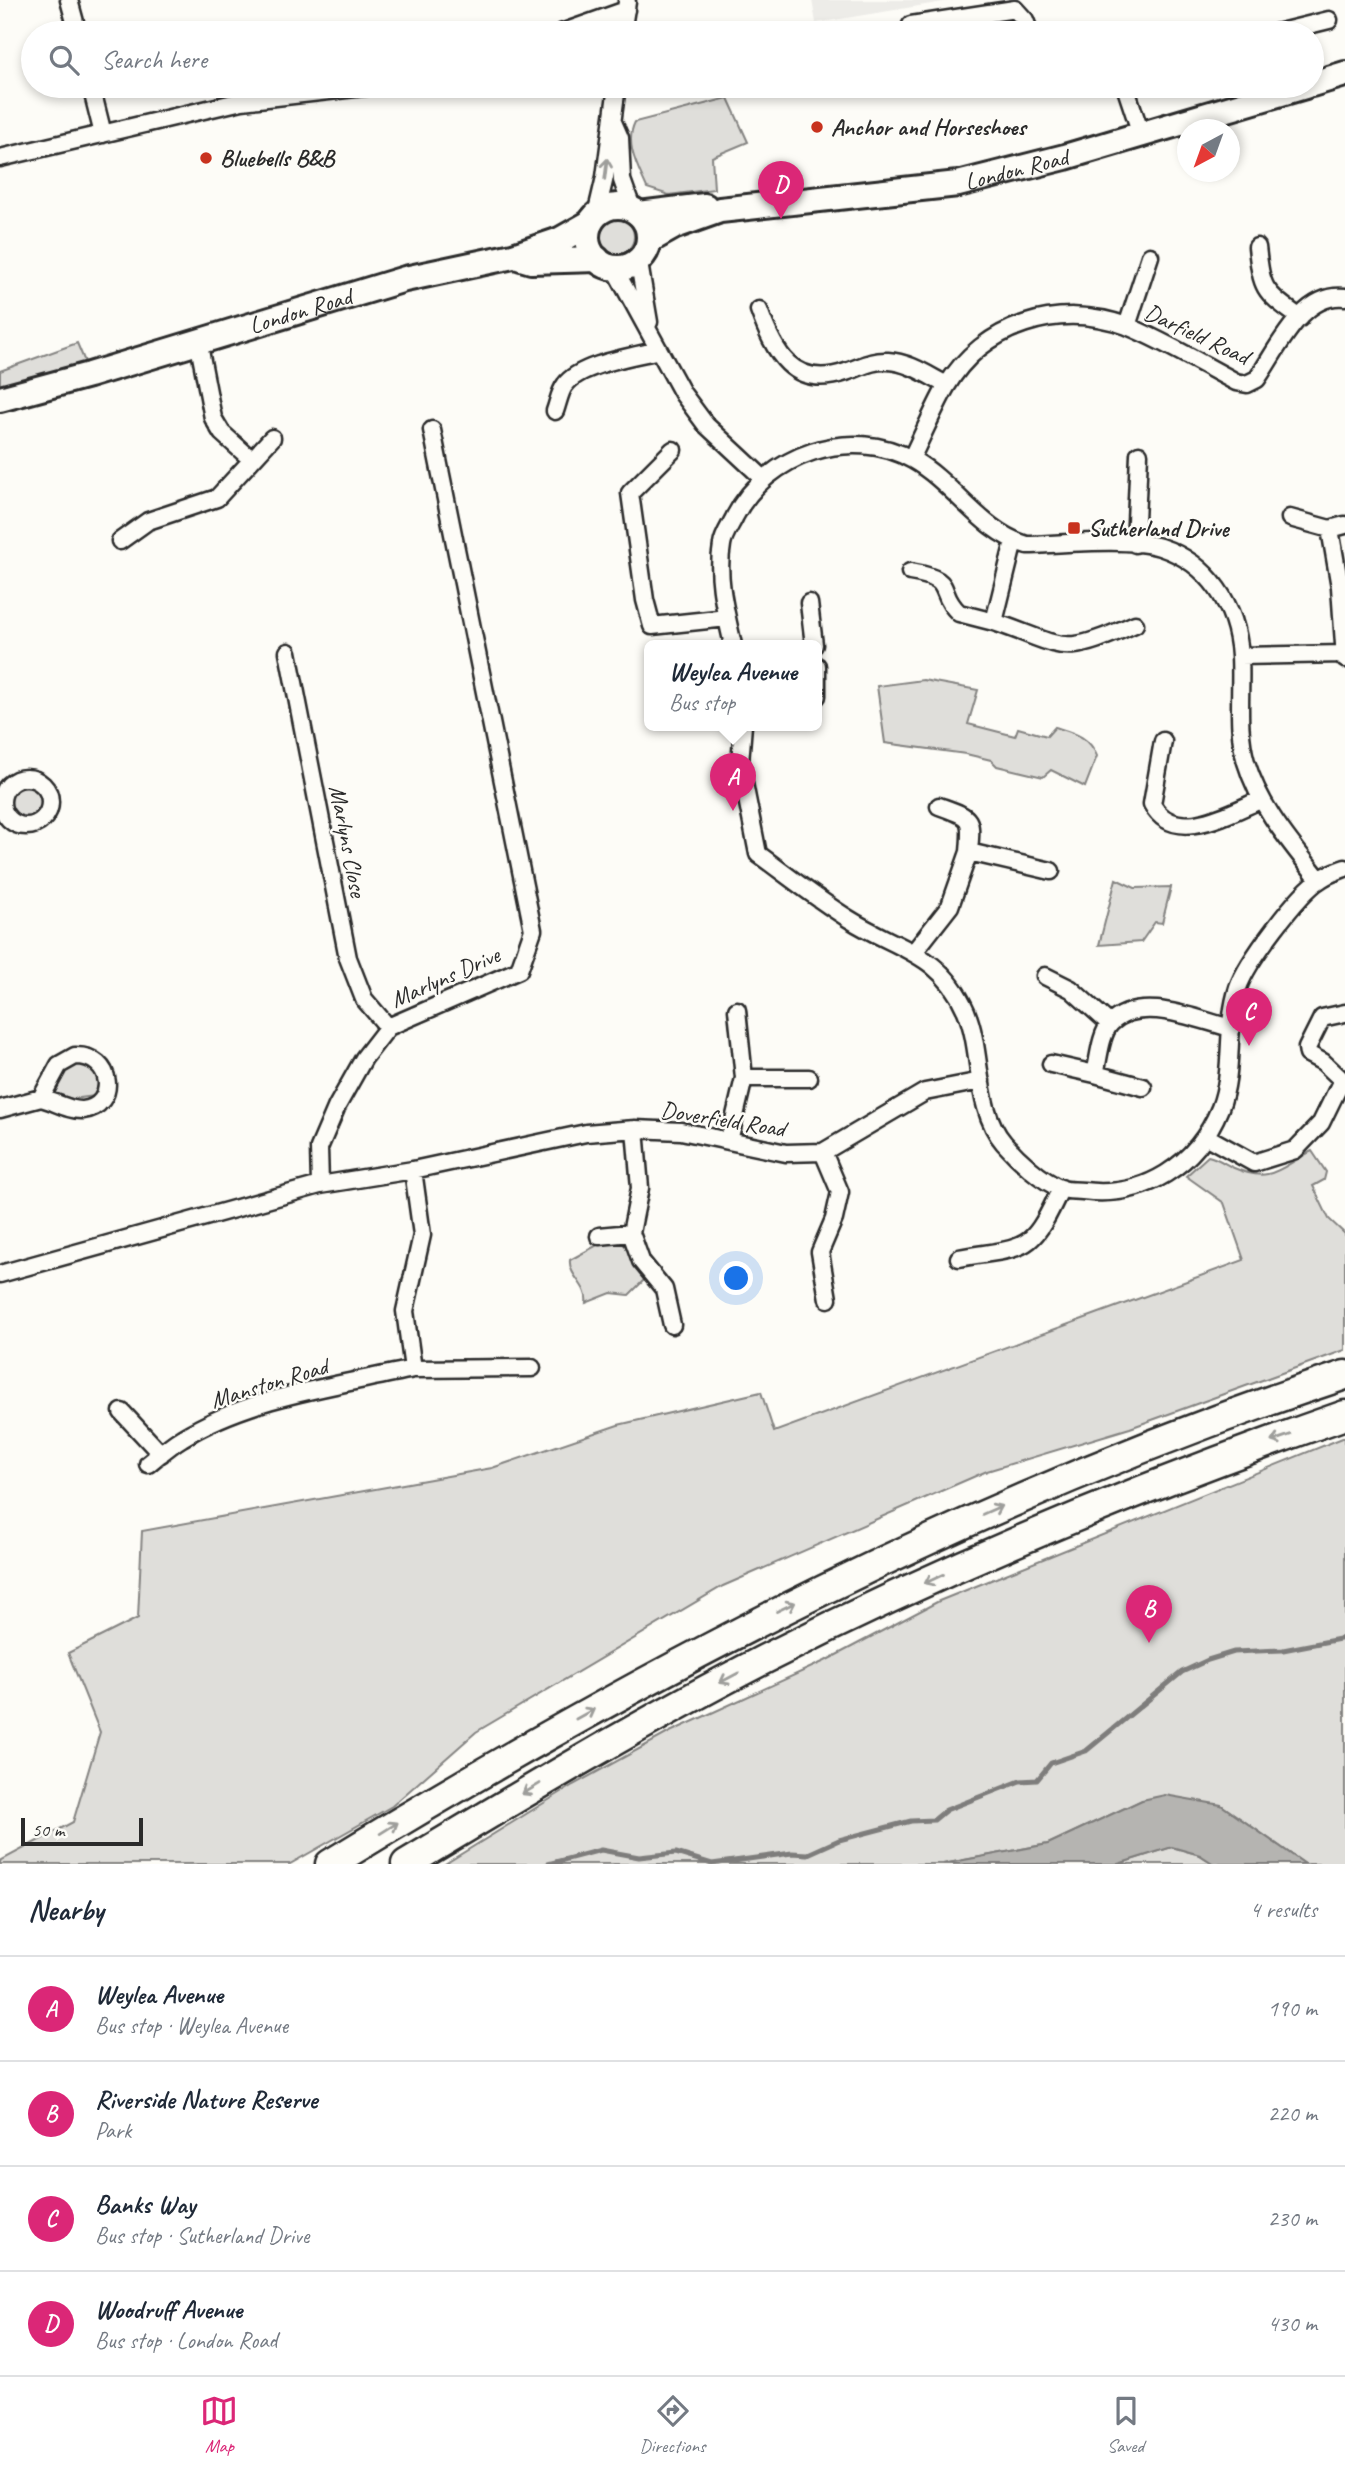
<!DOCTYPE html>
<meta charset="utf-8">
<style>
:root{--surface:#fff;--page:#f6f6f7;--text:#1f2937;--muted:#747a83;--line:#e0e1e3;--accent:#db2777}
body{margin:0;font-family:Caveat,sans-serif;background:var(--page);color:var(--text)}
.compass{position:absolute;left:1177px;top:119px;width:63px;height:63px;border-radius:50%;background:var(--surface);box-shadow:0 4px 10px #0003;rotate:221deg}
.scale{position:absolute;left:21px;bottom:18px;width:122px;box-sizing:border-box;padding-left:7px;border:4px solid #2b2b2b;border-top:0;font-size:19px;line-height:24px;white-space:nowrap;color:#2b2b2b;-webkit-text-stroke:5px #fdfcf7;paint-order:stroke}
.you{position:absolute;left:737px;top:1279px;width:24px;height:24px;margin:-18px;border:5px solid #fff;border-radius:50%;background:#1a73e8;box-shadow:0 0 0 10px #1a73e833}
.badge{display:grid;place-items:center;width:46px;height:46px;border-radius:50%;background:var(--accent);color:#fff;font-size:23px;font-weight:700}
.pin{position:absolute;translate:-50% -58px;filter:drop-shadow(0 2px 4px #0008)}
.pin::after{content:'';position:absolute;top:37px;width:24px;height:21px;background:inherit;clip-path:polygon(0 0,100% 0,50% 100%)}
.popup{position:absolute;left:644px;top:640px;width:178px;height:91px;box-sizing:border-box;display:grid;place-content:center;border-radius:10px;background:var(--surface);filter:drop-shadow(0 2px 5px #0005);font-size:23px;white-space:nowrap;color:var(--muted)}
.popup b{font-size:26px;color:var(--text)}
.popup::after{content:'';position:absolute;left:50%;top:100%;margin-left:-14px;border:14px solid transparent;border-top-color:var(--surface)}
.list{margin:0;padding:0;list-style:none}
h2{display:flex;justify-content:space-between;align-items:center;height:91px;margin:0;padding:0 28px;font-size:30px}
h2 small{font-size:23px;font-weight:400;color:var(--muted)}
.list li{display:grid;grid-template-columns:46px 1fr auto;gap:21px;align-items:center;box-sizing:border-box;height:105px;padding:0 28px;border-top:2px solid var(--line)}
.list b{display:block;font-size:26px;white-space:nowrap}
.list p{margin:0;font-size:23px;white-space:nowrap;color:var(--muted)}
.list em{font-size:23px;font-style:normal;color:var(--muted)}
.icon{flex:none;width:38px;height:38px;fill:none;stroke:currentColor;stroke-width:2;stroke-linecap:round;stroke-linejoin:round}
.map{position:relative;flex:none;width:1345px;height:1864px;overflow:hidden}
.search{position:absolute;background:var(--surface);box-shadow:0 4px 10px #0003;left:21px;right:21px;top:21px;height:77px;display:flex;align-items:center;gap:18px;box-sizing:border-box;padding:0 24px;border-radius:38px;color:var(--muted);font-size:26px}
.sheet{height:511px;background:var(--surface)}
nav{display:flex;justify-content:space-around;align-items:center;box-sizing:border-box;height:98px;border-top:2px solid var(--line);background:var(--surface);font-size:19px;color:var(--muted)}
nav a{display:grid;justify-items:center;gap:4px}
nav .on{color:var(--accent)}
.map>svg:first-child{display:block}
.built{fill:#edece8}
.green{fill:#dfdeda;stroke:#858482;stroke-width:2}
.water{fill:#b5b4b1;stroke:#7e7d7b;stroke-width:2}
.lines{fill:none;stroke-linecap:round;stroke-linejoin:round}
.stream{stroke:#7e7d7b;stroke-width:5}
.street-casing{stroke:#2b2b2b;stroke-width:21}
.primary-casing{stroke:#2b2b2b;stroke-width:30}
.highway-casing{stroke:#2b2b2b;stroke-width:33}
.street{stroke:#fdfcf7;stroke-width:16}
.primary{stroke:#fdfcf7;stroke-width:24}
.highway{stroke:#fdfcf7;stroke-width:28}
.oneway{stroke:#9e9e9b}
.poi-dot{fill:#c8321e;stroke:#fdfcf7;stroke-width:2.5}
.labels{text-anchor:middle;stroke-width:5;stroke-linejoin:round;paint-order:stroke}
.poi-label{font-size:24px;font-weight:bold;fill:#2b2b2b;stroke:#fdfcf7;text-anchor:start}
.street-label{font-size:24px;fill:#2b2b2b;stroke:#fdfcf7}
</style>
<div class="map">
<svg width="1345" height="1864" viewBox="0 0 1345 1864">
<rect width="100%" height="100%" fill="#fdfcf7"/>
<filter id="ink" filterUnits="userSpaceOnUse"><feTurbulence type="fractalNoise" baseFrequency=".0143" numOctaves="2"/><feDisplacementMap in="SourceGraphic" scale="14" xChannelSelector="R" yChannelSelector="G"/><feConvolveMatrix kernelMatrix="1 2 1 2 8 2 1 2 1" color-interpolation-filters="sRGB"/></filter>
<g filter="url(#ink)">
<!-- built -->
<path class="built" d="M812,0H955L816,23Z"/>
<!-- green -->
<path class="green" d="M728,98L748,142L712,157L714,189L669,195L647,188C638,167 624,144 635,122Z
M596 236a19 19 0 1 1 38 0a19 19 0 1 1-38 0Z
M77,343L85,362L0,392V371Z
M923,680L978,690L968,724L1015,736L1018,728L1047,736L1055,727C1074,733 1089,736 1097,756L1085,787L1051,770L1043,777L997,766L991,760L966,754L885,743L877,686Z
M9 801a17 17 0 1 1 34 0a17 17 0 1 1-34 0Z
M1116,879L1135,888L1171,887L1162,923L1155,922L1141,942L1099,945Z
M80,1062L94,1067L101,1081L95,1096L72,1099L52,1092L62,1073Z
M1312,1151L1326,1172L1324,1180L1313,1186L1329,1219L1345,1234V1350L1130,1428L987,1471L723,1586L476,1732L392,1806L290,1864H0V1861L73,1822L100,1732L68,1653L138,1618L142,1531L492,1468L618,1425L761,1392L774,1432L1244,1260L1224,1203L1186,1176L1208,1156C1218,1158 1225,1164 1234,1168C1273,1185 1281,1166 1312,1151Z
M620,1242L627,1247L646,1278L629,1295L611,1293L586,1303C589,1286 568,1276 570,1260L601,1243Z
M1345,1437V1864H1305L1221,1805L1142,1800L1048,1844L943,1864H445L573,1785L670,1732L825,1661L939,1601Z
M1172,1847L1200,1855L1214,1864H1118Z"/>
<!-- water -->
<path class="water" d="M1165,1795L1221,1805L1305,1864H1214L1200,1855L1172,1847L1118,1864H943L1048,1844L1142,1800Z"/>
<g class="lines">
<!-- stream -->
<path class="stream" d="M548,1864L601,1850L639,1857L676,1853L712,1864L792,1853L808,1854L839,1840L911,1821L934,1820L946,1810L1020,1781L1037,1780L1051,1763L1086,1751L1182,1672L1208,1660L1234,1652L1283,1650L1345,1638"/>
<defs>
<path id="street" d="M69,0L78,33
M911,25L1015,9L1025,20L1030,33
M561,33L626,10
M622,33L627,2
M1276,33L1329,20
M91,86L103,134
M1125,86L1141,134
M613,122L620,138L622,180L632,208
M0,158L242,101L373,86
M596,215L605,177L617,86
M1257,247C1262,292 1264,291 1300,318
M639,263L649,322
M614,268L683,394L706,425L764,479
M759,310C774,352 793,390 846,372C861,367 872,360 888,361C909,362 929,376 947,385
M1127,326L1150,256
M198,340L213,418L222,433L252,460
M555,411C558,403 560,391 565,385C580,364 635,356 659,350
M673,450L630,493L645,600L652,626L727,618
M911,459C923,435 933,410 946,387C983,324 1059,301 1127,326C1164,341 1200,363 1236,382L1247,384L1257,379C1278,349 1302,292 1345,297
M1290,518L1330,529L1345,525
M1330,529L1340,587L1345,659
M120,541L148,521L217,498L272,438
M1014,541L994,622C1068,647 1058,658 1135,624
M1135,544L1139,454
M910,572C958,580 935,591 959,613L994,622
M809,603L814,645
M733,645C726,613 716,578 722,545C723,535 731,525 735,516C767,454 851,425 913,460C954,483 981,532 1027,545C1063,544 1127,537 1160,547C1209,563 1237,606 1240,656C1242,691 1236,728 1246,762C1260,808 1290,842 1319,879
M288,652L348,958L364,999L388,1027
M1240,656L1345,654
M817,666V696
M743,725L740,763L758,854C788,876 817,899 849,919C898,950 940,952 966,1011C983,1051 974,1108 1004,1143C1018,1159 1041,1181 1062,1189C1068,1191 1076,1190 1083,1191C1144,1199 1197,1165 1220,1108C1235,1069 1225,1027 1238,988C1246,963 1299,892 1321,879C1328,874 1337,871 1345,868
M1163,741L1152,804C1174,846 1229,813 1260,800
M2 802a24 24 0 1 1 48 0a24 24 0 1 1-48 0Z
M939,806C972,818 972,816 969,852
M914,952L950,906L969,852L1051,871
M1045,976L1071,989L1110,1024
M75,1056C114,1055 118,1106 83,1110C69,1111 54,1101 41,1098L59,1065Z
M1051,1064L1095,1074
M744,1078H809
M1143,1087L1095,1074C1099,1059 1100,1034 1111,1023C1140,994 1198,1020 1231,1028
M0,1109L41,1098
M635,1129L640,1188L631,1233L641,1261L664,1289L672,1325
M1207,1137L1254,1163L1295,1150L1321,1123L1342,1080L1323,1062L1308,1054L1307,1048L1322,1018L1345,1013
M729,1141L744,1078L737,1010
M823,1152L840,1192L834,1219L820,1252L828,1299
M320,1185L319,1148L337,1106L364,1058L388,1027L519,970L533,930L432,430
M599,1236L631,1233
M959,1258C1028,1246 1030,1255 1061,1188
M0,1274L320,1185L413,1170L586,1133L635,1129L681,1131L786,1153L823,1152L925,1092L981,1081
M413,1369L532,1368
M122,1412L161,1454
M148,1464C159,1455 170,1445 182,1438C250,1396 336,1386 413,1369L405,1311L422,1235L413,1170"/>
<g id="primary">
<path d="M1312,84L1345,74"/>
<circle cx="618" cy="237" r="31"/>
<path d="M639,214L705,206"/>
<path id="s1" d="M650,240L675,226L720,210L958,184L1065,157L1305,86"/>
<path d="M521,258L531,261L597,259"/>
<path id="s2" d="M0,399L89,375L405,279L513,256L560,240L590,223"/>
</g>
<path id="highway" d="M330,1864C652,1667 986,1493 1345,1375
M406,1864C524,1793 642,1722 765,1659C952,1564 1147,1484 1345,1415"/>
</defs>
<!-- street casing -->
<use href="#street" class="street-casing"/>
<!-- primary casing -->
<use href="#primary" class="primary-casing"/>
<!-- highway casing -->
<use href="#highway" class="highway-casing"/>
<!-- street -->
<use href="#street" class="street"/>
<!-- primary -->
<use href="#primary" class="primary"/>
<!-- highway -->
<use href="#highway" class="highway"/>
</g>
<!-- one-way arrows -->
<defs><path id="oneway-shaft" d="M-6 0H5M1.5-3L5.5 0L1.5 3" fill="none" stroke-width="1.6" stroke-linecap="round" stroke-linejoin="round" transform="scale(1.75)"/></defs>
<g class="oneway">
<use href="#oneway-shaft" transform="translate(606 169) rotate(-83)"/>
<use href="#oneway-shaft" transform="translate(1281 1438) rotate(161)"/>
<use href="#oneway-shaft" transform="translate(992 1510) rotate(-24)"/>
<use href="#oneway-shaft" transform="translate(934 1579) rotate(155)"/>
<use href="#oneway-shaft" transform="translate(786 1607) rotate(-26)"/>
<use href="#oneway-shaft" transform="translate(729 1678) rotate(152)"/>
<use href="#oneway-shaft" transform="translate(585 1714) rotate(-29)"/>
<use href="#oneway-shaft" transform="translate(531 1789) rotate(149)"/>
<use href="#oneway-shaft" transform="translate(389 1828) rotate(-32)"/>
</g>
</g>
<!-- markers -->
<g class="poi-dot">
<circle cx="817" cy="127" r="7"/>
<circle cx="206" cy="158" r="7"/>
<rect x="1067" y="521" width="14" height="14" rx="3.5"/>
</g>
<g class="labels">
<!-- poi labels -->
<g class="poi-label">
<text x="831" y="135">Anchor and Horseshoes</text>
<text x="220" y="166">Bluebells B&amp;B</text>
<text x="1088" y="536">Sutherland Drive</text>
</g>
<!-- street labels -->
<g class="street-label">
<text dy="8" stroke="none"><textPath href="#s1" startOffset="376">London Road</textPath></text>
<text dy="8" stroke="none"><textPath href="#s2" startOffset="313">London Road</textPath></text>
<text transform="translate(1197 334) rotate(25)" y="8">Darfield Road</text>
<text transform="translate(348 841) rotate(79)" y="8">Marlyns Close</text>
<text transform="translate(445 977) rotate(-24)" y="8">Marlyns Drive</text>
<text transform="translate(723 1119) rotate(9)" y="8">Doverfield Road</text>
<text transform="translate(269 1383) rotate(-17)" y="8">Manston Road</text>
</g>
</g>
</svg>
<svg class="compass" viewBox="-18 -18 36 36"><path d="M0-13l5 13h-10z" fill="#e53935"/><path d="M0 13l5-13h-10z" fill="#747a83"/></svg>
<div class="scale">50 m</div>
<div class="you"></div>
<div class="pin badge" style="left:733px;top:811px">A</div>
<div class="popup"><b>Weylea Avenue</b>Bus stop</div>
<div class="pin badge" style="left:1149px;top:1643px">B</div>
<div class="pin badge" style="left:1249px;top:1046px">C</div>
<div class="pin badge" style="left:781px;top:219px">D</div>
<div class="search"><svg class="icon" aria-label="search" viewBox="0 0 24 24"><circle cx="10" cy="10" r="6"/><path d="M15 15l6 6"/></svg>Search here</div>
</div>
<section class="sheet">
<h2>Nearby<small>4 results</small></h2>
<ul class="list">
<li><span class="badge">A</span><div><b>Weylea Avenue</b><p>Bus stop · Weylea Avenue</p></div><em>190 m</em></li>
<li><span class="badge">B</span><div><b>Riverside Nature Reserve</b><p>Park</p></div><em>220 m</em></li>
<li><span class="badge">C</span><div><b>Banks Way</b><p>Bus stop · Sutherland Drive</p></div><em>230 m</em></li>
<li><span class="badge">D</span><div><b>Woodruff Avenue</b><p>Bus stop · London Road</p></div><em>430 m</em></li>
</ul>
</section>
<nav>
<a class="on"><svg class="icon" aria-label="map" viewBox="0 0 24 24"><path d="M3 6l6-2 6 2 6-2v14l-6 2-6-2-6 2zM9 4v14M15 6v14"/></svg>Map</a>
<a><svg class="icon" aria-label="directions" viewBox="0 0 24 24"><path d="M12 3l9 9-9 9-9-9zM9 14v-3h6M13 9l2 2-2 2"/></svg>Directions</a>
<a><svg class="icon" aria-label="saved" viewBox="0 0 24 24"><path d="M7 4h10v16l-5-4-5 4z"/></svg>Saved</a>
</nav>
